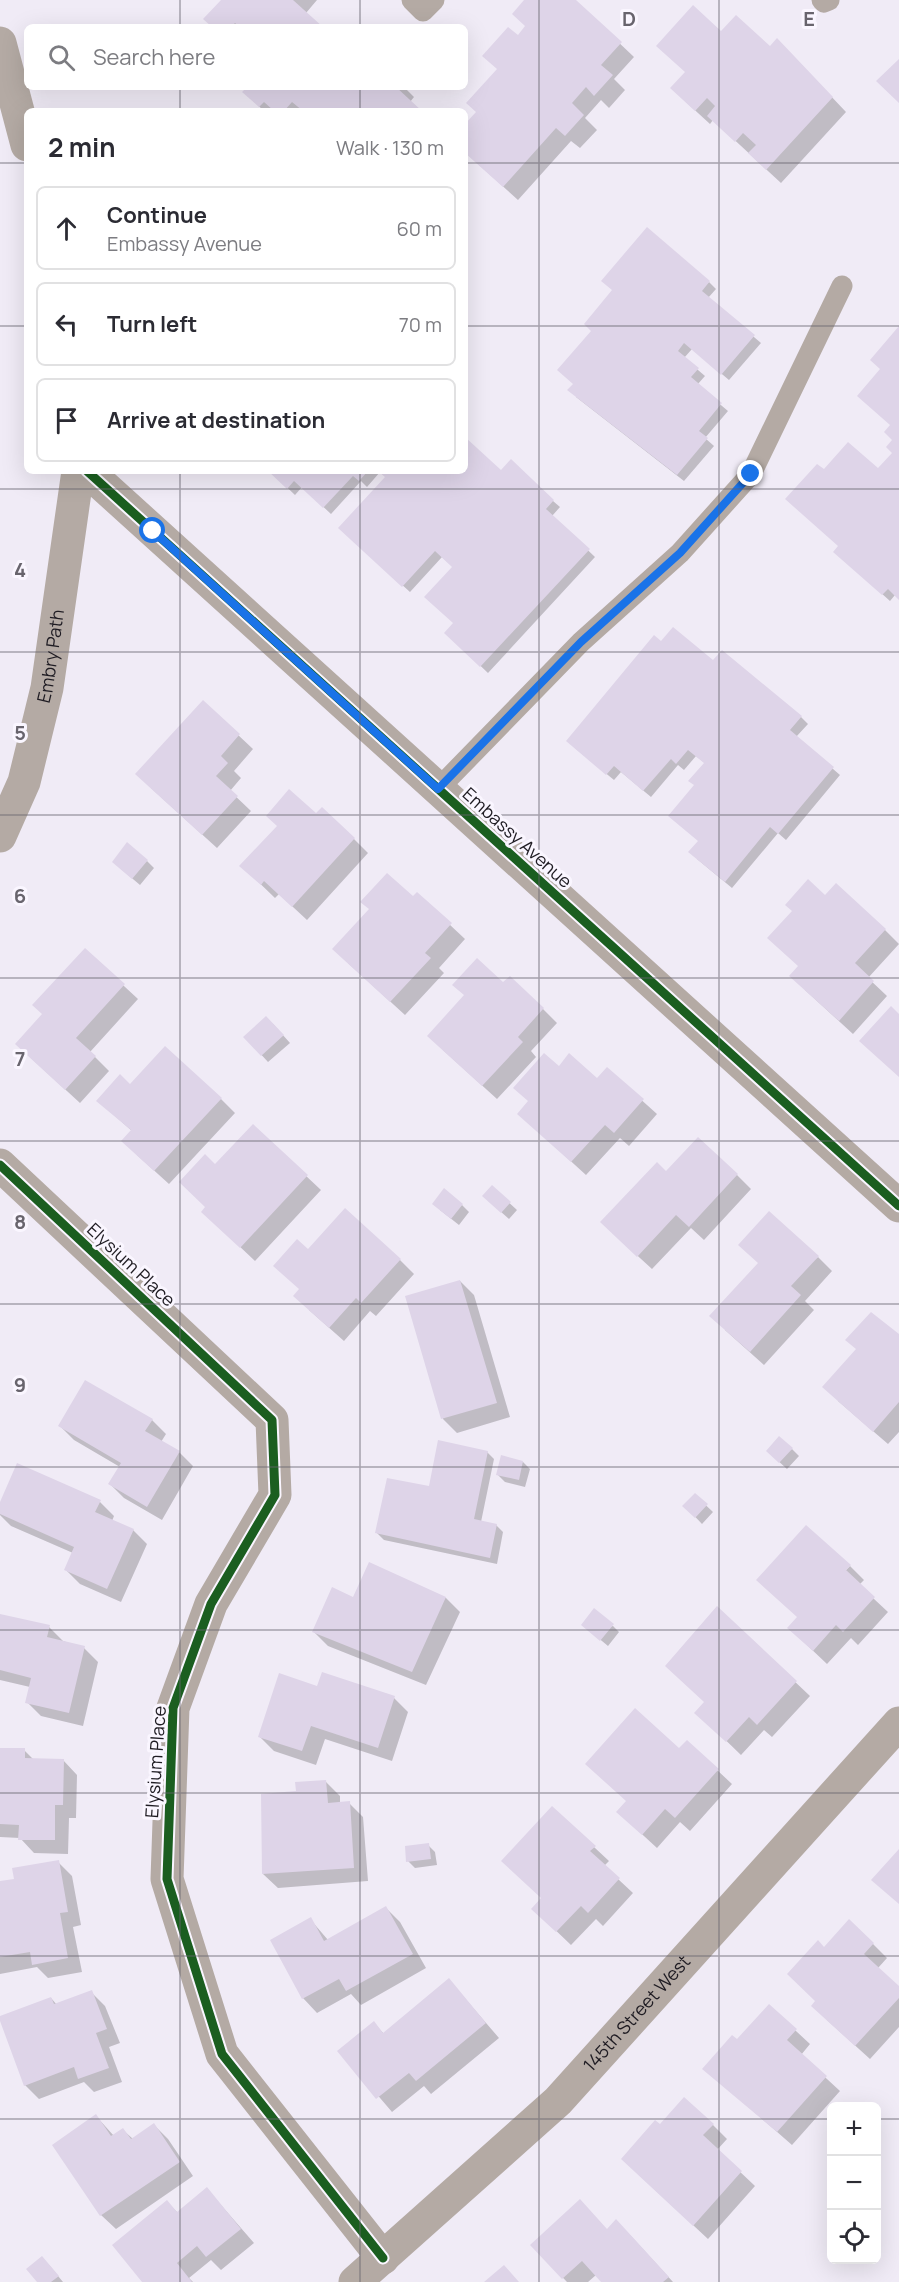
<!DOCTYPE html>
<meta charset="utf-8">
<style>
:root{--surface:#fff;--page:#f2f2f3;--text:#2b2b33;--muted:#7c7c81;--line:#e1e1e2}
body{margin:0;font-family:Manrope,sans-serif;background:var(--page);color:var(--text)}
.controls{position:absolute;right:18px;bottom:18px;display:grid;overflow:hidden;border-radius:9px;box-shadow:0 6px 24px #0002}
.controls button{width:54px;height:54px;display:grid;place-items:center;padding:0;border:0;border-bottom:2px solid var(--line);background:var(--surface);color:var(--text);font:30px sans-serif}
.stop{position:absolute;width:18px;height:18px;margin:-14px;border:4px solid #1a73e8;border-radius:50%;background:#fff}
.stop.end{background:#1a73e8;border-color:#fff;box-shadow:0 2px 6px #0008}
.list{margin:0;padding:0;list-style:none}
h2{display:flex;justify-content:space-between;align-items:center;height:78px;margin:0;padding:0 24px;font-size:26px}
h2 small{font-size:20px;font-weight:400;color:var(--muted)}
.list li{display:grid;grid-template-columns:39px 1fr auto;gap:18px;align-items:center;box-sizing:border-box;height:84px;margin:0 12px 12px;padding:0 12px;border:2px solid var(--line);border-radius:9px}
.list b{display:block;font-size:22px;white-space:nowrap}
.list p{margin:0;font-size:20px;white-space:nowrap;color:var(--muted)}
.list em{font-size:20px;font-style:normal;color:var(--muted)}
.icon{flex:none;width:33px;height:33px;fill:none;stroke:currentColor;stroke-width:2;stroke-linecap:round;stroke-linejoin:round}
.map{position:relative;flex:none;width:899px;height:2282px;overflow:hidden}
.search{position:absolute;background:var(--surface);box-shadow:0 6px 24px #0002;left:24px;top:24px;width:444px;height:66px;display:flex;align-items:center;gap:15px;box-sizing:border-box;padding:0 21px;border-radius:9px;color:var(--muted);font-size:22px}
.panel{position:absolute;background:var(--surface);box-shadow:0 6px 24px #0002;left:24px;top:108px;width:444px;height:366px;border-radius:9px}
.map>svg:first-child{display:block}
.shadow{fill:#0003}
.building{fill:#ded4e8}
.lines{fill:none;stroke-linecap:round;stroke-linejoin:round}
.lane{stroke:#b4aaa4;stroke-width:21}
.street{stroke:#b4aaa4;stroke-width:33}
.secondary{stroke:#b4aaa4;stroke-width:33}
.cycleway-casing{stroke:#faf6ff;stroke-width:13}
.cycleway{stroke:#1b5e20;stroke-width:9}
.route{stroke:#1a73e8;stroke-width:8}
.grid{fill:none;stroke:#68646d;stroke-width:1.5;stroke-opacity:0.55}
.labels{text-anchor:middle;stroke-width:6;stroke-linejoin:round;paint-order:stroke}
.street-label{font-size:18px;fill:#1f1c23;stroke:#faf6ff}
.grid-label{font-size:20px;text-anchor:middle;font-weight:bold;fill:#68646d;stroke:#faf6ff;stroke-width:6;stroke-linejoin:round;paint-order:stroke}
</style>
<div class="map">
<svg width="899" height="2282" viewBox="0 0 899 2282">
<rect width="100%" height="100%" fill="#f0ebf6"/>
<!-- shadow -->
<path class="shadow" d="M223,0H317L306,13L321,27H214Z
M526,0H574L634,57L614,79L625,90L609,108L601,100L585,118L597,130L580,148L571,141L518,200L465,152V127L477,113L498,70L518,37L527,27Z
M721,33L791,54L846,112L781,183L713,120L710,124L686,102V72Z
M249,87H404L414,97L410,102L420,111H264L244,92Z
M709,282L716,289L708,298L761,343L729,380L692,349L684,358L705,376L697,385L728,411L705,438L714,446L684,481L576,397Z
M899,329V598L895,595L890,601L842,558L825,471L879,470L894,453V441L882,369Z
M465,439L501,472L553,501L560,507L552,516L595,557L488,673L446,633L455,624L453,567L442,557L410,592L347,535L387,478L380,472L367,487L361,481L331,514L302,487L295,495L270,471H465Z
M661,643L713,662L801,717L808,724L796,737L840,775L786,840L778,833L732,888L697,859L699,841L695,785L705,763L696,756L684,770L678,765L651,797L621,772L614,780L575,748Z
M203,702L253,749L234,771L241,778L230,791L251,811L217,848L151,788Z
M316,815L354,839L368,853L307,920L279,894L275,898L242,866Z
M147,861L154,868L140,885L120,868Z
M417,894L465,939L439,968L444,973L405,1015L348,963Z
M825,897L885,930L899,944L868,978L887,996L853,1034L805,990L799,966L794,911Z
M85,950L138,999L90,1052L109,1071L80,1103L31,1058L44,1015Z
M503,984L543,1009L557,1023L531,1051L536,1057L497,1099L443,1050Z
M273,1024L290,1043L268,1062L245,1037Z
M559,1068L597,1080L607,1069L657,1114L629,1146L620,1138L586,1175L519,1114Z
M221,1099L235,1113L169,1184L137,1155L132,1131L98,1101Z
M253,1126L321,1190L255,1261L217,1225L207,1207L215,1166Z
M666,1173L737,1175L751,1189L704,1240L691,1228L652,1269L616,1236Z
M492,1187L517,1210L509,1219L491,1203Z
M462,1205L469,1212L459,1225L440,1210Z
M308,1251L400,1260L414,1274L376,1316L370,1311L344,1341L309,1310Z
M818,1257L832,1271L805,1301L814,1310L764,1365L725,1330Z
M460,1281L474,1295L510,1417L457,1433L443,1419L407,1297Z
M899,1336V1432L888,1444L838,1401Z
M152,1420L166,1434L161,1442L179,1452L193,1466L162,1520L124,1498L110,1484L120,1467L74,1440L60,1426Z
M792,1449L799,1456L787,1469L775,1458Z
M487,1452L494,1459L481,1522L496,1525L503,1532L497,1564L384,1540L377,1533L430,1488Z
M523,1462L530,1469L525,1487L505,1482L498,1475Z
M695,1495L713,1512L702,1524L685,1506Z
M100,1502L114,1516L112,1521L133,1530L147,1544L121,1602L80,1584L66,1570L73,1553L11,1526L0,1515V1505Z
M370,1564L446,1598L460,1612L426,1685L328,1646L314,1632L354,1599Z
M850,1566L864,1580L859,1585L888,1612L858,1645L851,1638L827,1664L789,1628Z
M718,1609L810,1696L772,1737L764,1730L741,1755L711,1726L705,1703Z
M0,1615L49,1627L63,1641L84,1648L98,1662L83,1726L41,1716L27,1702L30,1687L0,1680Z
M613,1626L619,1632L608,1646L590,1631Z
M318,1688L394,1698L408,1712L392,1761L325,1739L316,1765L274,1751L260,1737Z
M687,1742L732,1784L690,1831L680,1822L657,1848L632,1825L679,1750Z
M0,1749L24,1750L34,1760H63L77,1775L76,1818H69L68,1854L34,1853L20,1838L0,1837Z
M326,1782L340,1796V1804L349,1803L363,1817L368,1881L278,1888L263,1874L297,1793Z
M552,1808L609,1861L604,1866L633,1893L603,1926L596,1919L571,1945L548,1923L543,1899Z
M428,1845L435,1852L437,1865L415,1868L408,1861Z
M58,1862L72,1876L81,1925L73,1927L82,1972L48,1978L37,1967L0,1974V1883L16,1880Z
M386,1908L400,1922L426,1968L361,2005L351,1994L317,2013L303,1998L272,1941L310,1919L328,1940Z
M873,1944L887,1958L878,1968L899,1988V2027L870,2059L827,2020L824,1949Z
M449,1980L499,2038L431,2094L424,2086L392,2112L340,2051L374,2023L384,2034Z
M91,1992L105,2006L120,2043L109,2047L122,2082L94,2092L84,2082L39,2099L25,2085L51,1998L57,2005Z
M769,2006L810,2044L801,2055L840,2091L792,2145L704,2068L737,2041Z
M96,2116L114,2136L123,2130L133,2139L154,2125L168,2139L193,2176L116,2229L101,2215L54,2145Z
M713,2125L727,2139L717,2150L755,2186L708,2239L637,2173L660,2127Z
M207,2189L254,2243L221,2270L211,2260L189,2278L193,2282H144L167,2202L178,2213Z
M608,2230L630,2235L673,2282H603L596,2275L588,2282H567L532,2245Z
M49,2265L63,2282H39Z"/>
<!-- building -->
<path class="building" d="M221,0H293L323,27H240L235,23L231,27H212L203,19Z
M524,0H576L622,42L601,65L613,75L594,96L586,87L572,103L584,115L565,136L556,128L503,187L465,153V124L476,112L466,103L497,69L482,56L508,27L518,35L525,26L512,14Z
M693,5L721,31L736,15L770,46L777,38L833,97L766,170L748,153L756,145L743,133L735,142L707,116L715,106L707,98L695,111L670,88L685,72L656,46Z
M899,59V103L876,81Z
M247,87H396L422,111H303L292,102L284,111H274L264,102L259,107L242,92Z
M647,227L710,281L702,291L755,335L721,375L684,343L678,351L699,368L691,377L722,403L699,431L708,438L677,475L567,390L573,384L557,370L591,331L584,324L612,290L601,281Z
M899,326V600L888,589L882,595L833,552L838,546L785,499L817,464L824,469L848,442L878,468L892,453L886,447L892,440L884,432L890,425L857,396L880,369L870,360Z
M465,437L501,470L511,459L554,500L546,509L590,549L480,667L444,633L453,623L424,597L452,567L435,551L402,587L338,528L385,477L378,471H465Z
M268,471H368L359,481L353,476L323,508L294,481L287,489Z
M673,627L713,660L722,650L802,716L790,730L834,767L778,834L770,827L725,882L688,852L698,841L668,816L694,785L688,781L704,763L688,750L676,764L671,759L643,791L614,766L606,775L566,741L654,635L661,641Z
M203,700L240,734L221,756L228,763L216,776L238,796L202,835L135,774Z
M289,789L316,813L322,807L355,838L292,907L264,881L261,885L239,866L277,826L266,816Z
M127,842L148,860L132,879L112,862Z
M387,873L413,896L417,892L452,923L425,953L431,958L390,1002L332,949L369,909L360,902Z
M808,879L825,895L836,883L886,929L855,963L874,981L839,1021L789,976L798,966L767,938L792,911L785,905Z
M85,948L125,984L76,1038L96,1056L65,1090L15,1044L42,1014L32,1005Z
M477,958L503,982L510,976L544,1008L518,1037L523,1042L482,1086L427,1036L464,995L452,985Z
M891,1006L899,1014V1077L859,1041Z
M266,1016L284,1035L261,1056L243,1037Z
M165,1046L222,1098L154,1171L121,1141L131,1130L96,1101L120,1074L130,1084Z
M544,1053L559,1066L569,1053L597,1078L607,1067L644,1099L614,1133L605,1125L571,1162L517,1114L528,1101L513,1088Z
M253,1124L308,1175L240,1248L201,1212L205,1207L179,1182L205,1154L215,1164Z
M698,1137L738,1174L689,1227L676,1215L637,1257L600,1222L657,1162L666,1171Z
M492,1185L511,1202L501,1213L482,1196Z
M444,1188L463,1204L451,1219L432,1204Z
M345,1208L401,1259L361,1303L356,1298L329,1328L293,1296L299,1289L273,1266L297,1239L308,1249Z
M769,1211L819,1256L791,1286L801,1295L750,1352L709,1316L758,1263L738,1245Z
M460,1280L497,1403L441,1419L405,1296Z
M871,1312L899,1334V1402L873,1432L822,1387L856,1349L845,1340Z
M85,1380L153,1419L145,1431L180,1451L147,1507L108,1484L121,1463L58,1426Z
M779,1436L793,1448L779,1463L766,1451Z
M438,1440L488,1451L474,1519L497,1524L490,1558L375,1533L387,1478L429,1486Z
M501,1455L523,1461L519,1480L496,1475Z
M17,1463L101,1500L95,1512L134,1529L107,1589L64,1570L74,1547L0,1514V1502Z
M695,1493L708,1504L695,1518L682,1506Z
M806,1525L851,1565L846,1570L875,1597L843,1632L836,1625L813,1651L787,1628L797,1617L756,1580Z
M369,1562L446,1597L412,1672L312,1632L332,1587L353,1597Z
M717,1606L797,1681L757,1725L749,1717L726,1742L694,1713L704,1702L665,1666Z
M594,1608L614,1624L600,1641L581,1625Z
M0,1614L50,1625L47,1637L85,1646L69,1713L25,1703L31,1678L0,1670Z
M322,1672L395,1696L378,1748L311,1726L302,1751L258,1737L279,1673L317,1686Z
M635,1708L679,1748L687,1740L719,1769L675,1818L665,1809L642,1835L616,1812L626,1801L585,1764Z
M0,1748H25V1758L64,1759L63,1805H55V1840H18L19,1825L0,1824Z
M326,1780L328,1803L350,1801L354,1868L262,1874L261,1794L296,1791L295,1782Z
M552,1806L596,1846L590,1851L620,1878L588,1913L581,1906L556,1932L531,1909L541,1898L501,1861Z
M429,1843L431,1859L406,1862L405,1846Z
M899,1849V1904L871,1880Z
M59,1860L68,1912L60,1913L68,1958L32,1965L30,1952L0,1957V1881L14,1879L12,1868Z
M386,1906L413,1954L346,1991L339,1979L302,1999L270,1940L311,1917L324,1941Z
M849,1919L874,1943L864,1954L899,1986V1998L855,2046L811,2006L815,2001L787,1974L818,1940L824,1947Z
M449,1978L486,2023L416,2081L409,2073L376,2099L337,2051L374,2021L383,2033Z
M92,1990L107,2029L96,2033L109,2068L78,2079L74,2067L24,2086L0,2021V2016L51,1997L54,2004Z
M769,2004L797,2029L787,2040L827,2076L777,2132L702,2069L732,2035L737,2039Z
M684,2097L714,2124L703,2135L742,2171L693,2226L621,2159L655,2120L660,2124Z
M96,2114L111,2136L123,2128L131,2139L154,2123L180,2162L100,2216L52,2145Z
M207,2187L241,2229L206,2257L197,2246L177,2263L192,2282H142L112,2245L167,2200L177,2212Z
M580,2199L607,2229L616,2219L669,2277L663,2282H601L582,2261L562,2279L530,2245Z
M42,2256L59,2276L51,2282H37L26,2269Z
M504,2265L519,2282H484Z"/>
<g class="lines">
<!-- lane -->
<path class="lane" d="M412,0L423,11L434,0
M822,0L824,2L829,0
M438,789L581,642L680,553L751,474L842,286"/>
<!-- street -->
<g class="street">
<path d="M87,471L899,1206"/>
<path d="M0,1165L272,1420L275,1495L211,1604L173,1708L167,1879L222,2054L383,2258"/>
<path id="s1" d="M355,2282L558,2101L899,1723"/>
</g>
<!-- secondary -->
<g class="secondary">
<path d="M0,43L27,145"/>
<path id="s2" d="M0,836L24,782L47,688L78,471"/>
</g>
<defs>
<path id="cycleway" d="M87,471L899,1206
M0,1165L272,1420L275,1495L211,1604L173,1708L167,1879L222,2054L383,2258"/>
</defs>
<!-- cycleway casing -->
<use href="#cycleway" class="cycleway-casing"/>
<!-- cycleway -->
<use href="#cycleway" class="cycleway"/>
</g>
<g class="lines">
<!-- route -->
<path class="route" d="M153,531L438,789L581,642L680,553L751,474"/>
</g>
<!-- grid -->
<path class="grid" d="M180,0V27M360,0V27M539,0V2282M719,0V2282M180,87V111M360,87V111M0,163H27M465,163H899M0,326H27M465,326H899M180,471V2282M360,471V2282M0,489H899M0,652H899M0,815H899M0,978H899M0,1141H899M0,1304H899M0,1467H899M0,1630H899M0,1793H899M0,1956H899M0,2119H832M876,2119H899"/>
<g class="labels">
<!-- street labels -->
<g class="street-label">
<text dy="6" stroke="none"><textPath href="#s2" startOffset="188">Embry Path</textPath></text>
<text transform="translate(517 838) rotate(42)" y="6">Embassy Avenue</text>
<text transform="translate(131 1265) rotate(43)" y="6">Elysium Place</text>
<text transform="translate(156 1762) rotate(-86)" y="6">Elysium Place</text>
<text dy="6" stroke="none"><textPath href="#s1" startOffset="390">145th Street West</textPath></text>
</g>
</g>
<g class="grid-label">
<text x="629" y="26">D</text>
<text x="809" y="26">E</text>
<text x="20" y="577">4</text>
<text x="20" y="740">5</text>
<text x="20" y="903">6</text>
<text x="20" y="1066">7</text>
<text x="20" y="1229">8</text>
<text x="20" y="1392">9</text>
</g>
</svg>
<div class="controls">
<button>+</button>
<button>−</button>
<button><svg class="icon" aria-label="locate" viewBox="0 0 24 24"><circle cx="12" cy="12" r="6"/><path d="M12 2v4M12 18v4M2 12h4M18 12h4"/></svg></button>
</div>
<div class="stop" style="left:153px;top:531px"></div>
<div class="stop end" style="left:751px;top:474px"></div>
<div class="search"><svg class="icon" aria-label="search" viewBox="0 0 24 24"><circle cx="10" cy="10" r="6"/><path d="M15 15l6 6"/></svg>Search here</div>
<section class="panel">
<h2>2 min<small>Walk · 130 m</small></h2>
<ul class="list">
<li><svg class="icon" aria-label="ahead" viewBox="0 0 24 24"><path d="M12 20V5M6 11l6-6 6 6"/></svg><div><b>Continue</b><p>Embassy Avenue</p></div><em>60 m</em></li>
<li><svg class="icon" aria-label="left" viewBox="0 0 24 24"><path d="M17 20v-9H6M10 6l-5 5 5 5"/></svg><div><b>Turn left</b></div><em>70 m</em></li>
<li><svg class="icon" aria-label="arrive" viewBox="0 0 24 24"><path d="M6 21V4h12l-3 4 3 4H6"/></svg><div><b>Arrive at destination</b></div></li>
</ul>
</section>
</div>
